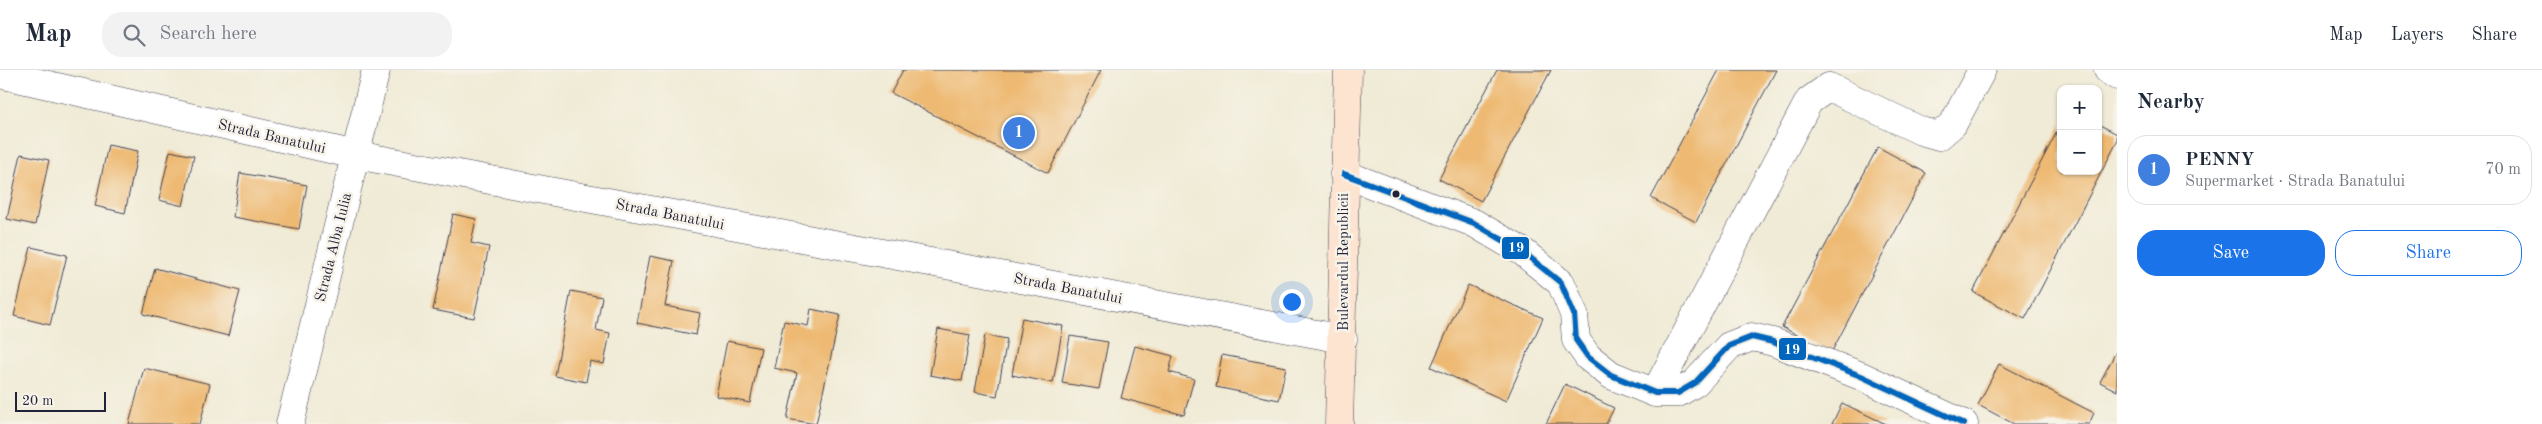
<!DOCTYPE html>
<meta charset="utf-8">
<style>
:root{--surface:#fff;--page:#f2f2f3;--text:#1f2937;--muted:#747a83;--line:#e0e1e3;--accent:#1a73e8}
body{margin:0;font-family:"Old Standard TT",serif;background:var(--page);color:var(--text)}
.controls{position:absolute;right:15px;top:15px;display:grid;overflow:hidden;border-radius:10px;box-shadow:0 1px 4px #0004}
.controls button{width:45px;height:45px;display:grid;place-items:center;padding:0;border:0;border-bottom:1px solid var(--line);background:var(--surface);color:var(--text);font:25px sans-serif}
.scale{position:absolute;left:15px;bottom:12px;width:91px;box-sizing:border-box;padding-left:5px;border:2px solid #22223b;border-top:0;font-size:14px;line-height:18px;white-space:nowrap;color:#22223b;-webkit-text-stroke:4px #f7f3e8;paint-order:stroke}
.you{position:absolute;left:1291px;top:231px;width:18px;height:18px;margin:-12px;border:4px solid #fff;border-radius:50%;background:#1a73e8;box-shadow:0 0 0 8px #1a73e833}
.badge{display:grid;place-items:center;width:32px;height:32px;border-radius:50%;background:var(--accent);color:#fff;font-size:16px;font-weight:700}
.pin{position:absolute;translate:-50% -50%;border:2px solid #fff;box-shadow:0 1px 5px #0006}
.list{margin:0;padding:0;list-style:none}
h2{display:flex;justify-content:space-between;align-items:center;height:65px;margin:0;padding:0 20px;font-size:21px}
h2 small{font-size:16px;font-weight:400;color:var(--muted)}
.list li{display:grid;grid-template-columns:32px 1fr auto;gap:15px;align-items:center;box-sizing:border-box;height:70px;margin:0 10px 10px;padding:0 10px;border:1px solid var(--line);border-radius:20px}
.list b{display:block;font-size:19px;white-space:nowrap}
.list p{margin:0;font-size:16px;white-space:nowrap;color:var(--muted)}
.list em{font-size:16px;font-style:normal;color:var(--muted)}
.actions{display:flex;gap:10px;padding:15px 20px}
.actions a{flex:1;padding:11px 0;border:1px solid var(--accent);border-radius:20px;text-align:center;font-size:18px;color:var(--accent)}
.actions .main{background:var(--accent);color:#fff}
.icon{flex:none;width:28px;height:28px;fill:none;stroke:currentColor;stroke-width:2;stroke-linecap:round;stroke-linejoin:round}
.map{position:relative;flex:none;width:2117px;height:354px;overflow:hidden}
header{display:flex;align-items:center;gap:30px;box-sizing:border-box;height:70px;padding:0 25px;background:var(--surface);border-bottom:1px solid var(--line)}
header strong{font-size:24px}
nav{display:flex;gap:28px;margin-inline-start:auto;font-size:18px}
.search{width:350px;height:45px;background:var(--page);display:flex;align-items:center;gap:12px;box-sizing:border-box;padding:0 18px;border-radius:20px;color:var(--muted);font-size:19px}
main{display:flex}
aside{flex:1;background:var(--surface)}
.map>svg:first-child{display:block}
.building{fill:#eeb972}
.lines{fill:none;stroke-linecap:round;stroke-linejoin:round}
.street-casing{stroke:#414052;stroke-width:29}
.secondary-casing{stroke:#414052;stroke-width:29}
.street{stroke:#fff;stroke-width:28}
.secondary{stroke:#fde4d0;stroke-width:28}
.bus-1-casing{stroke:#f7f3e8;stroke-width:10}
.bus-1{stroke:#0065bd;stroke-width:6}
.bus-dot{fill:#22223b;stroke:#f7f3e8;stroke-width:2}
.labels{text-anchor:middle;stroke-width:5;stroke-linejoin:round;paint-order:stroke}
.street-label{font-size:15px;fill:#22223b;stroke:#f7f3e8}
.line-badge{stroke:#f7f3e8;stroke-width:2}
.badge-label{font-size:14px;text-anchor:middle;font-weight:bold;fill:#fff}
</style>
<header>
<strong>Map</strong>
<div class="search"><svg class="icon" aria-label="search" viewBox="0 0 24 24"><circle cx="10" cy="10" r="6"/><path d="M15 15l6 6"/></svg>Search here</div>
<nav><a>Map</a><a>Layers</a><a>Share</a></nav>
</header>
<main>
<div class="map">
<svg width="2117" height="354" viewBox="0 0 2117 354">
<rect width="100%" height="100%" fill="#f7f3e8"/>
<filter id="ink" filterUnits="userSpaceOnUse"><feTurbulence type="fractalNoise" baseFrequency=".02" numOctaves="2"/><feDisplacementMap in="SourceGraphic" scale="10" xChannelSelector="R" yChannelSelector="G"/><feConvolveMatrix kernelMatrix="1 2 1 2 8 2 1 2 1" color-interpolation-filters="sRGB"/></filter>
<filter id="wash" filterUnits="userSpaceOnUse"><feTurbulence type="fractalNoise" baseFrequency=".0096" numOctaves="4" result="noise"/><feDisplacementMap in="SourceGraphic" scale="20" xChannelSelector="R" yChannelSelector="G"/><feGaussianBlur stdDeviation="1.12" result="paint"/><feColorMatrix in="noise" values="0 0 0 0 0 0 0 0 0 0 0 0 0 0 0 0 0 1.4 0 .05"/><feComposite in="paint" operator="in"/></filter>
<g filter="url(#wash)">
<rect width="100%" height="100%" fill="#f0ebd6"/>
<g id="blocks">
<!-- building -->
<path class="building" d="M903,0H1101L1048,103L891,23Z
M1497,0H1551L1481,131L1439,109Z
M1719,0H1776L1696,152L1651,128Z
M2061,54V101H2098V54L2117,64V72L2025,249L1973,222Z
M108,75L138,81L125,143L95,136Z
M1878,77L1926,103L1831,283L1782,257Z
M170,81L194,86L183,136L159,130Z
M21,84L49,90L35,155L7,149Z
M240,103L307,115L299,159L233,147Z
M453,144L476,149L471,173L489,177L474,248L433,240Z
M31,177L67,185L50,255L14,246Z
M650,186L674,191L665,236L700,243L696,265L637,253Z
M155,198L240,221L228,266L143,244Z
M1468,215L1543,248L1506,331L1431,297Z
M571,221L602,227L596,260L610,263L604,294L590,291L586,312L555,306Z
M811,239L840,245L816,354L787,349L797,303L774,298L784,251L808,256Z
M1022,248L1063,256L1053,313L1012,305Z
M938,259L970,265L962,311L930,305Z
M985,265L1007,269L997,326L975,322Z
M1070,266L1108,272L1099,319L1062,313Z
M727,271L761,278L750,333L716,326Z
M1135,276L1173,286L1169,302L1194,309L1184,345L1121,328Z
M2117,280V321L2100,312Z
M1222,285L1286,297L1279,330L1216,317Z
M1999,294L2094,343L2089,354H2014L1978,335Z
M144,298L210,314L200,354H129Z
M1565,314L1614,338L1606,354H1546Z
M1842,333L1886,354H1832Z"/>
</g>
</g>
<g filter="url(#ink)">
<use href="#blocks" fill-opacity="0" stroke="#414052" stroke-width="1"/>
<g class="lines">
<defs>
<path id="street" d="M2108,0L2117,6
M0,4L356,85L1343,269
M1344,104L1474,153L1523,182L1561,213L1574,244L1576,270L1588,287L1611,305L1655,323H1678L1695,313L1729,276L1752,267L1773,272L1861,306L1964,354
M1655,323L1809,31L1829,17L1921,61L1939,66L1953,54L1982,0
M290,354L376,0"/>
<path id="secondary" d="M1339,354L1348,0"/>
</defs>
<!-- street casing -->
<use href="#street" class="street-casing"/>
<!-- secondary casing -->
<use href="#secondary" class="secondary-casing"/>
<!-- street -->
<use href="#street" class="street"/>
<!-- secondary -->
<use href="#secondary" class="secondary"/>
<defs>
<path id="bus-1" d="M1344,104L1474,153L1523,182L1561,213L1574,244L1576,270L1588,287L1611,305L1655,323H1678L1695,313L1729,276L1752,267L1773,272L1861,306L1964,354"/>
</defs>
<!-- bus-1 casing -->
<use href="#bus-1" class="bus-1-casing"/>
<!-- bus-1 -->
<use href="#bus-1" class="bus-1"/>
</g>
</g>
<!-- markers -->
<circle class="bus-dot" cx="1396" cy="124" r="4.5"/>
<g class="labels">
<!-- street labels -->
<g class="street-label">
<text transform="translate(272 66) rotate(13)" y="5">Strada Banatului</text>
<text transform="translate(670 144) rotate(11)" y="5">Strada Banatului</text>
<text transform="translate(333 177) rotate(-76)" y="5">Strada Alba Iulia</text>
<text transform="translate(1343 192) rotate(-90)" y="5">Bulevardul Republicii</text>
<text transform="translate(1068 218) rotate(11)" y="5">Strada Banatului</text>
</g>
</g>
<g class="line-badge">
<rect x="1501" y="166" width="29" height="24" rx="5" fill="#0065bd"/>
<rect x="1778" y="267" width="29" height="24" rx="5" fill="#0065bd"/>
</g>
<g class="badge-label">
<text x="1516" y="182">19</text>
<text x="1792" y="284">19</text>
</g>
</svg>
<div class="controls">
<button>+</button>
<button>−</button>
</div>
<div class="scale">20 m</div>
<div class="you"></div>
<div class="pin badge" style="left:1019px;top:63px;background:#3f7fe0">1</div>
</div>
<aside>
<h2>Nearby<small></small></h2>
<ul class="list">
<li><span class="badge" style="background:#3f7fe0">1</span><div><b>PENNY</b><p>Supermarket · Strada Banatului</p></div><em>70 m</em></li>
</ul>
<div class="actions"><a class="main">Save</a><a>Share</a></div>
</aside>
</main>
